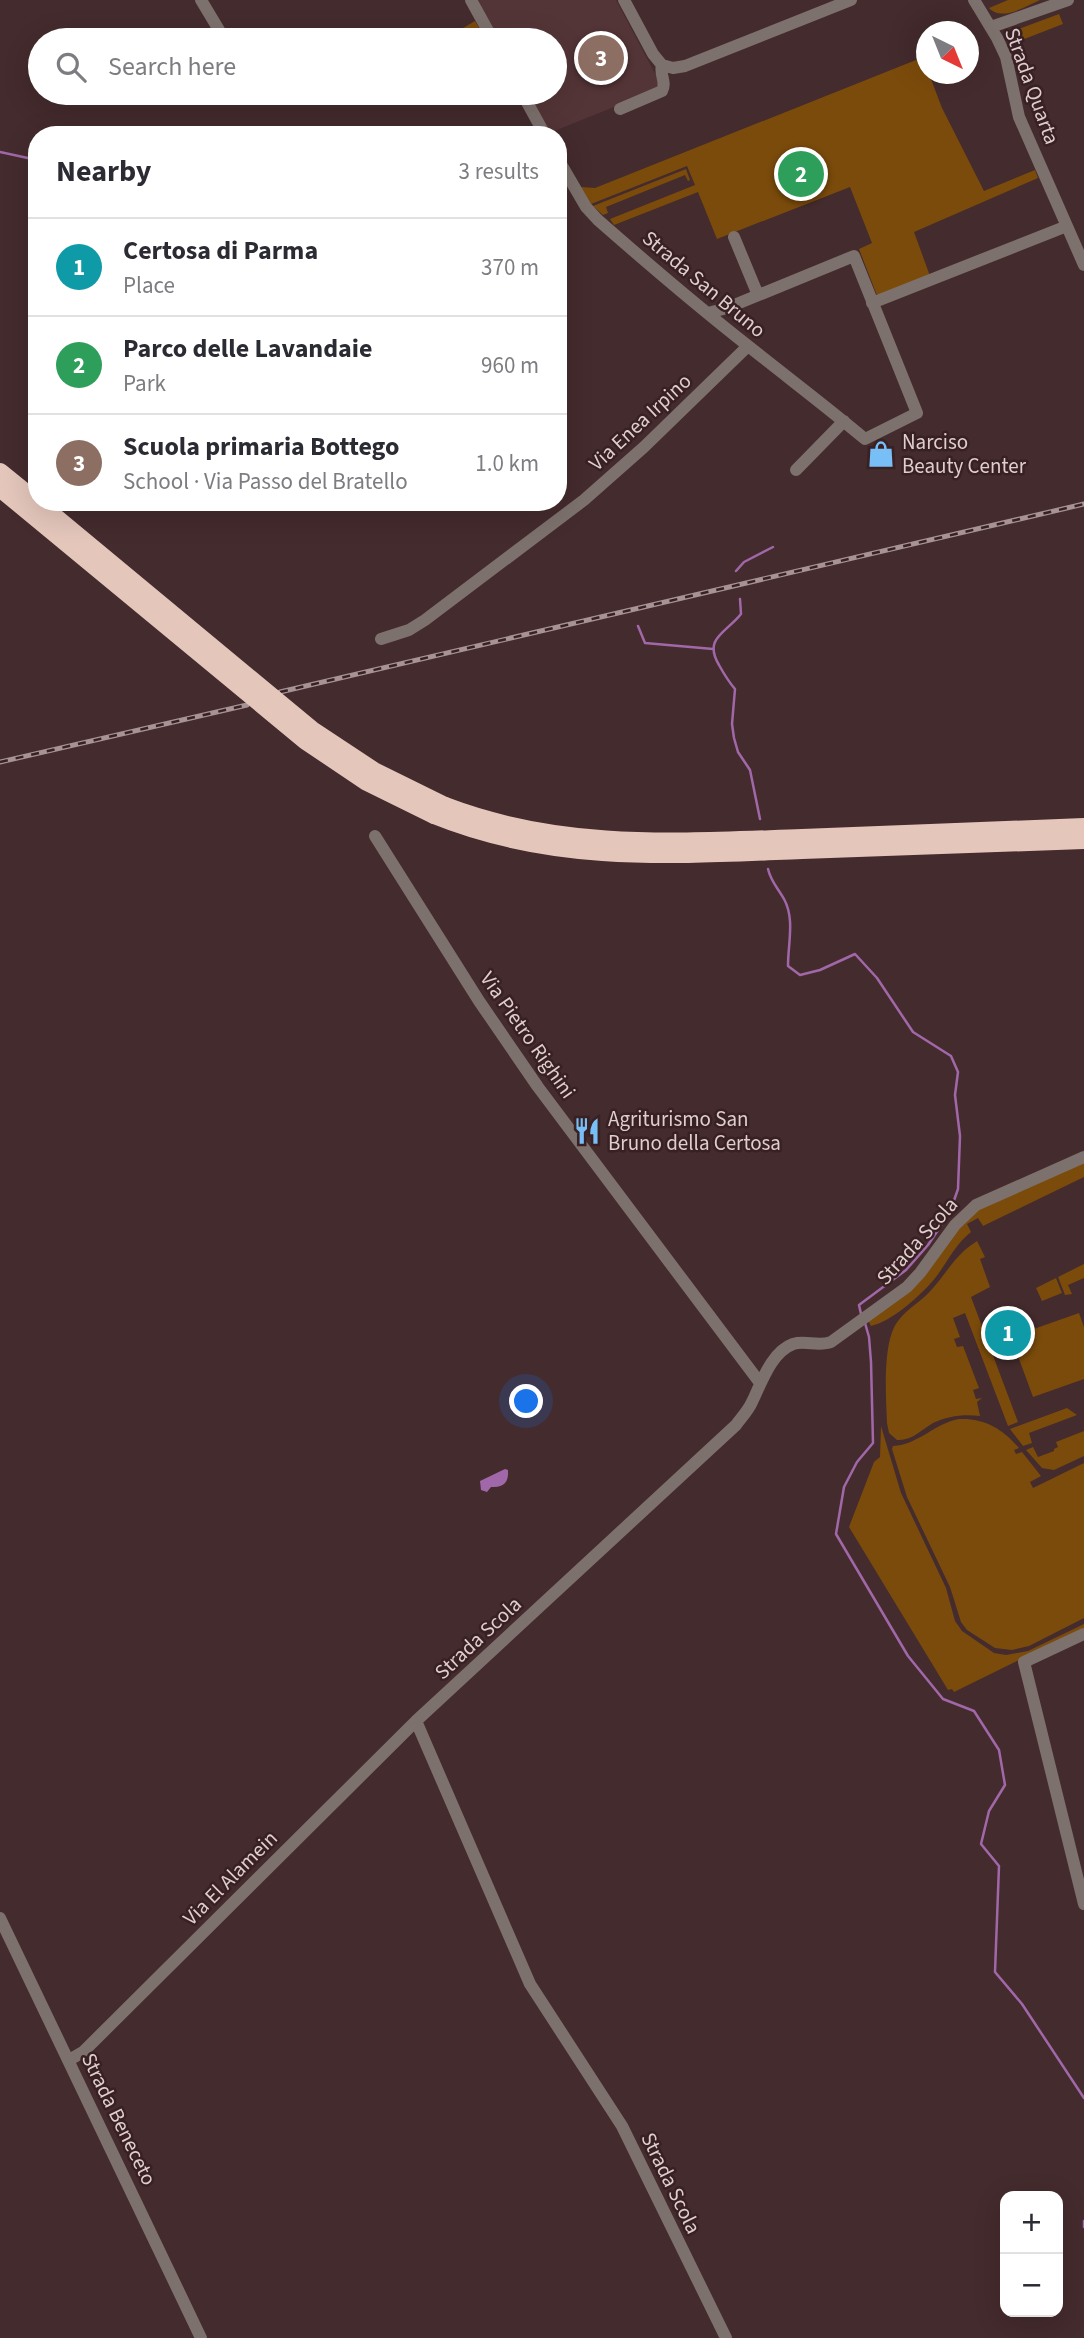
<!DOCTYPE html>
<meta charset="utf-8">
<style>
:root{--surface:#fff;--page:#f2f2f3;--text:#2b2b33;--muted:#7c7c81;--line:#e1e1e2;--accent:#4e6e8b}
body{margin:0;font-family:"Source Sans 3",sans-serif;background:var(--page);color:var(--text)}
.controls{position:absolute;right:21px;bottom:21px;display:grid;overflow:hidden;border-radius:14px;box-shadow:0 7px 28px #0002}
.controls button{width:63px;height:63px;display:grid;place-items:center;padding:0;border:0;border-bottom:2px solid var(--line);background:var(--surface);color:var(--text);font:35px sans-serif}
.compass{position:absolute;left:916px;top:21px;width:63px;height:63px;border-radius:50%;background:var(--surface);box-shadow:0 7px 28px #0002;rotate:137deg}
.you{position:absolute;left:527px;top:1402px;width:24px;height:24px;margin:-18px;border:5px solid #fff;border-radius:50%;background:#1a73e8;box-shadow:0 0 0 10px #1a73e833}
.badge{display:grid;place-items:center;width:46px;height:46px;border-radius:50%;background:var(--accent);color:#fff;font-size:23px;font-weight:700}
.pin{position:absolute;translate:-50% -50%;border:4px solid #fff;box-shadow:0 2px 7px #0006}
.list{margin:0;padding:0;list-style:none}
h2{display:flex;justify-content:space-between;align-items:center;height:91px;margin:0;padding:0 28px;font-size:30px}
h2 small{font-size:23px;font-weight:400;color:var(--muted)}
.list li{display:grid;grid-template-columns:46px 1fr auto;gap:21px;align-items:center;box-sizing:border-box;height:98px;padding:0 28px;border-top:2px solid var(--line)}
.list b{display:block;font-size:26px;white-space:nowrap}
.list p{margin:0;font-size:23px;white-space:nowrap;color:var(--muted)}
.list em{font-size:23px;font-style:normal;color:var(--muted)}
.icon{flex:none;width:38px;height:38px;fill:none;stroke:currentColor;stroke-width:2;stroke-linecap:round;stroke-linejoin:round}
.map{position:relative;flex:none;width:1084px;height:2338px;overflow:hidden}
.search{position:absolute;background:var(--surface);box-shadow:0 7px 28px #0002;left:28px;top:28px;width:539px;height:77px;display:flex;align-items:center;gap:18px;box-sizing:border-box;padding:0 24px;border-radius:38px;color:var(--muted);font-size:26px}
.panel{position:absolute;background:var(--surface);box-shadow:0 7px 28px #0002;left:28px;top:126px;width:539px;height:385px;border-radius:28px}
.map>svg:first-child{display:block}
.built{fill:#543537}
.green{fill:#7b4b0b}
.water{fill:#a168a9}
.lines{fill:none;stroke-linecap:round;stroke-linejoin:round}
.stream{stroke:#a168a9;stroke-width:2.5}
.minor{stroke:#7d716d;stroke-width:12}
.highway{stroke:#e4c6bb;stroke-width:18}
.rail-casing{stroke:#a79395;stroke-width:5}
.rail{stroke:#392123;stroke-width:2.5;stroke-dasharray:8;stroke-linecap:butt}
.highway-bridge{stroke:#e4c6bb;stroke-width:18}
.labels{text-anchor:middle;stroke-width:5;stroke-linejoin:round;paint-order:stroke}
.street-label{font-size:21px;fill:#dfcecf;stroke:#392123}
.poi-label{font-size:21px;fill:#dfcecf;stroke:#392123;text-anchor:start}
</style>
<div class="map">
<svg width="1084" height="2338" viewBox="0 0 1084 2338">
<rect width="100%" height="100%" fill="#442b2d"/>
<!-- built -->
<path class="built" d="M476,0H616L660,83L654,91L549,133L527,93H555V40H498Z"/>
<!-- green -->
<path class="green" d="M1008,0H1040C1026,6 1002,22 989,8Z
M1059,14L1063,24L1014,43L1011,50L1006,37L1008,33Z
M475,21L486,40H455L453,34Z
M926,56V74H929L942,108L984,191L1035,170L1038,178L914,232L930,276L878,298L859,249L872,243L850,187L717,239L698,192L614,225L610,219L695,185L687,166L591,204L581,187L595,188Z
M686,169L690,180L688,181L685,175L606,207L608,213L603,215L593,206Z
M1084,1160V1177L983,1226L978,1218L967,1224L971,1232C953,1246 945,1268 930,1284C916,1299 892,1321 871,1326L868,1320L974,1210Z
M977,1241L985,1257L980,1259L990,1287L971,1297L1018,1422L1008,1426L965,1313L953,1318L960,1337L954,1339L957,1347L963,1346L979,1388L973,1390L976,1399L982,1398L977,1402L980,1416C963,1414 948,1416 933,1423C921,1430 912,1441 897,1440L889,1433L887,1423C886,1397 882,1341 898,1321C907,1308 923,1301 933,1288C949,1270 955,1255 977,1241Z
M1084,1264V1278L1068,1285L1072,1294L1065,1295L1058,1277Z
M1056,1278L1062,1293L1042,1301L1036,1288Z
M1079,1313L1084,1327V1379L1033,1397L1011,1337Z
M1067,1408L1077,1415L1029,1433L1032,1443L1023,1446L1010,1429Z
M959,1419C985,1418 1003,1429 1019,1448L1014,1450L1016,1454L1022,1452L1041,1476L1030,1482L1033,1488L1084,1463V1618L1029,1646L1012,1650L995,1648L967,1630L961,1622L950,1587L907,1497L892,1449L893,1446C918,1445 935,1423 959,1419Z
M881,1426L901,1493L946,1588L955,1621L962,1631L994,1653L1006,1655L1028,1651L1084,1624V1628L954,1692L952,1689L948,1690L849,1527L874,1462L880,1457Z
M1084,1431V1456L1054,1470L1042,1468L1026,1450L1033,1447L1038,1457L1054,1451V1449L1058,1447L1056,1442Z"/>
<!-- water -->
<path class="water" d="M505,1469L508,1470C509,1483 503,1488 491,1487L487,1492L481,1490L480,1481Z"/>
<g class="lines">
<!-- stream -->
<path class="stream" d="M0,152L37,160
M736,571L744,562L773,547
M740,599L741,614C726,633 703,638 719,665C724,674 728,681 735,689L732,724L734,738L738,752L750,770L760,819
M638,626L645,643L713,649
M768,869C771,882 778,888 784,899C795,919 788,943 788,966L800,975L820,970L855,954L877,978L913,1032L951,1056L958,1072L955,1095L960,1136L958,1189L950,1212L928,1245L906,1270L859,1305L861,1314
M865,1323L869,1337L871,1362L873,1443L857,1462L844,1487L836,1534L908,1656L943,1699L974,1711L999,1750L1005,1785L989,1811L981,1844L999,1866L995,1972L1022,2004L1084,2098
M1084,2221V2227"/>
<!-- minor -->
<path class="minor" d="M201,0L225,40
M471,0L493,40
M624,0L653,54L662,65
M974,0L997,38L1006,57L1019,117L1084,265
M991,27L1068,0
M662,65L673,68L685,66L851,0
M522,93L545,135
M620,109L662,91C667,82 659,74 662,65
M558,159L586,207L598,220C647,263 696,305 747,345C787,377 827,407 865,439L917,413L854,256L727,308L708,313
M734,237L758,295
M872,303L1067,226
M796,470L844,421
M381,639L409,630L425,620L584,500L644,447L748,346
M375,836L479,1001L538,1087L760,1383
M1084,1634L1024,1662L1084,1904
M0,1918L201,2338
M69,2060L83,2052L416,1721
M726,2338L622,2126L530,1984L416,1721L736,1425C741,1418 748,1411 752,1402C761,1384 771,1352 793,1344C806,1340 818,1347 831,1342L907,1287L920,1273L955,1225L976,1205L1084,1157"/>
<!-- highway -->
<path class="highway" d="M0,472L37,502
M445,806C563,851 679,842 802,838C896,834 990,831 1084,827
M434,815C555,864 674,855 802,850C896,847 990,844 1084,840"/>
<defs>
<path id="rail" d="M280,692L1084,504
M0,762L247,705"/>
</defs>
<!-- rail casing -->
<use href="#rail" class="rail-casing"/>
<!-- rail -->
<use href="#rail" class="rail"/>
<!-- highway-bridge -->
<path class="highway-bridge" d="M0,488L306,741L367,782L434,815
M37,502L312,730L374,771L445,806"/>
</g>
<!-- icons -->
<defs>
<symbol id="shop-bare" viewBox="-9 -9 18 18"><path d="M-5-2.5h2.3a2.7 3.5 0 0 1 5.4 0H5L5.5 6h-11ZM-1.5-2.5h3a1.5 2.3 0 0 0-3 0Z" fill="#78bff7" stroke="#392123" stroke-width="2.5" paint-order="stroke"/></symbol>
<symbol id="restaurant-bare" viewBox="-9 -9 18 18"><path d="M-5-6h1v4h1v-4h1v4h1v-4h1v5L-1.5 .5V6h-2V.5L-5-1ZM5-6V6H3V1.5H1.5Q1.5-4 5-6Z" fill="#78bff7" stroke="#392123" stroke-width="2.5" paint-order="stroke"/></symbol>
</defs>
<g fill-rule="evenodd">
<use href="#shop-bare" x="862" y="435" width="38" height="38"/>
<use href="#restaurant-bare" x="568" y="1112" width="38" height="38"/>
</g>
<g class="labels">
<!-- street labels -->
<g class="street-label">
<text transform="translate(1032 86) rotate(70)" y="7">Strada Quarta</text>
<text transform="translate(704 284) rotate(40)" y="7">Strada San Bruno</text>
<text transform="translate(640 422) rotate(-43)" y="7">Via Enea Irpino</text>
<text transform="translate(528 1035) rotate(55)" y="7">Via Pietro Righini</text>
<text transform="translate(917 1241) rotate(-48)" y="7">Strada Scola</text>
<text transform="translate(478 1638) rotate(-43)" y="7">Strada Scola</text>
<text transform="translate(230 1878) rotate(-45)" y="7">Via El Alamein</text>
<text transform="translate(119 2119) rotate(64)" y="7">Strada Beneceto</text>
<text transform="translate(671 2183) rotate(64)" y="7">Strada Scola</text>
</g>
<!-- poi labels -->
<g class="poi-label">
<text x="902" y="449">Narciso<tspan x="902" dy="24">Beauty Center</tspan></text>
<text x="608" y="1126">Agriturismo San<tspan x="608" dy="24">Bruno della Certosa</tspan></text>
</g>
</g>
</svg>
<div class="controls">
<button>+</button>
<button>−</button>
</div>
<svg class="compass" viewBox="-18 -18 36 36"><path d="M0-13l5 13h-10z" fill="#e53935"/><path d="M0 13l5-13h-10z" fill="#7c7c81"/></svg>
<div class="you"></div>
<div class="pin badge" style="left:1008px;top:1333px;background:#0f9aa8">1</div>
<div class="pin badge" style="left:801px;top:174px;background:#2e9e5b">2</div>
<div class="pin badge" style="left:601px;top:58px;background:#8d6e63">3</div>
<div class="search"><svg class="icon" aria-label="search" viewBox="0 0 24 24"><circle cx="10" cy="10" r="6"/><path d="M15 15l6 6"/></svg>Search here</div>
<section class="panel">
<h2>Nearby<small>3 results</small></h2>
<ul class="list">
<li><span class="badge" style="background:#0f9aa8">1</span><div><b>Certosa di Parma</b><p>Place</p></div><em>370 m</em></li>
<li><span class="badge" style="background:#2e9e5b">2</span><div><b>Parco delle Lavandaie</b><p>Park</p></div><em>960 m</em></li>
<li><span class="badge" style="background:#8d6e63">3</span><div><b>Scuola primaria Bottego</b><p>School · Via Passo del Bratello</p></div><em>1.0 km</em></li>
</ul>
</section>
</div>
